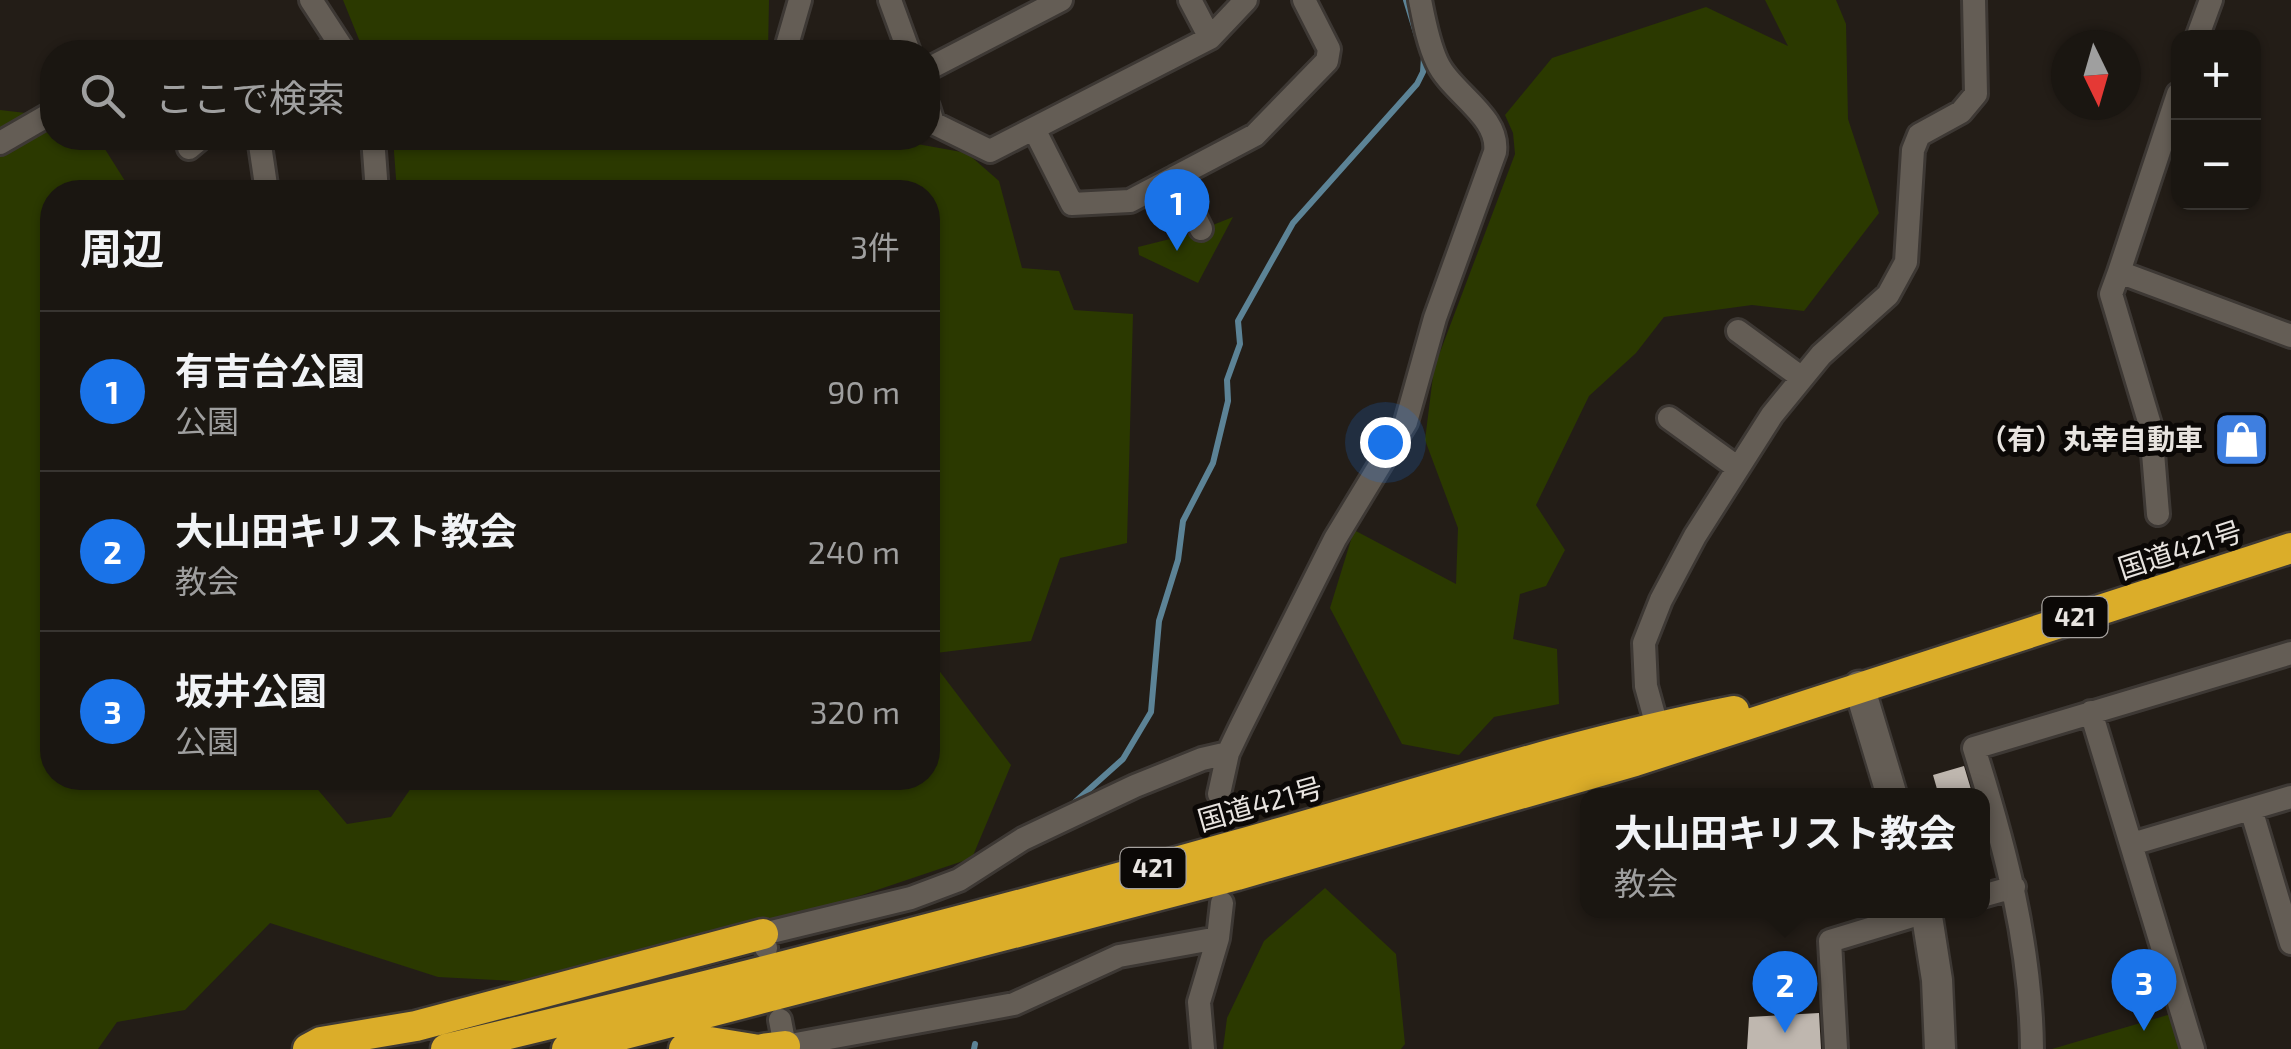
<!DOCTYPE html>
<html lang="ja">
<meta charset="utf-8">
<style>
:root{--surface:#1a1611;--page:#231f1a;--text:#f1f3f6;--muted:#9f9f9f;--line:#383531;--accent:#1a73e8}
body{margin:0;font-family:"Exo 2","Noto Sans JP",sans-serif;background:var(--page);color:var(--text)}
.controls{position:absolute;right:30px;top:30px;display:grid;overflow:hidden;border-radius:20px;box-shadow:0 2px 8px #0004}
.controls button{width:90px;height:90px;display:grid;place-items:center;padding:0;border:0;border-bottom:2px solid var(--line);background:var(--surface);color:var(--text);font:50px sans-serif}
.compass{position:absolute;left:2051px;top:30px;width:90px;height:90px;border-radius:50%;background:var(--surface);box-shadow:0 2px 8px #0004;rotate:175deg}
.you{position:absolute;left:1385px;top:442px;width:35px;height:35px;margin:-25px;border:8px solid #fff;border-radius:50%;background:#1a73e8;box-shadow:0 0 0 15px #1a73e833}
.badge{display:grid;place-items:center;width:65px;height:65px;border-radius:50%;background:var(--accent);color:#fff;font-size:32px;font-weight:700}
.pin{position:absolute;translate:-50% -82px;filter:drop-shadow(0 2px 5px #0008)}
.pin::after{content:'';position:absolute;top:52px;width:35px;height:30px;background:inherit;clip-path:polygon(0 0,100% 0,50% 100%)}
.popup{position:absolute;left:1580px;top:788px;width:410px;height:130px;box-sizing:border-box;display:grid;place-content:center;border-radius:20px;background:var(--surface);filter:drop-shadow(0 2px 8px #0005);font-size:32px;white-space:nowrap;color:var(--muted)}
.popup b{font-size:38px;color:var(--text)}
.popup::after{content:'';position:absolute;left:50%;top:100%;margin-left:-20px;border:20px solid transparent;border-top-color:var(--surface)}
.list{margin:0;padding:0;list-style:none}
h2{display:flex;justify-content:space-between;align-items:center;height:130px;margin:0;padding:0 40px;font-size:42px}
h2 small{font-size:32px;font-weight:400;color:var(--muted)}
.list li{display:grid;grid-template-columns:65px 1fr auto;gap:30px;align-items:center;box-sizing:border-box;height:160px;padding:0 40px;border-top:2px solid var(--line)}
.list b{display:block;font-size:38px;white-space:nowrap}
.list p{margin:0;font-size:32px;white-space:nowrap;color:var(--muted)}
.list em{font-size:32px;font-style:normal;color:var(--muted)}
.icon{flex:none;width:55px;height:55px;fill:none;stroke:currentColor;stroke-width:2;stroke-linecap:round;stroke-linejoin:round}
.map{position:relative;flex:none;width:2291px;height:1049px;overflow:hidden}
.search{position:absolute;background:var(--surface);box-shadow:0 2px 8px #0004;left:40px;top:40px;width:900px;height:110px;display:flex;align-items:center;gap:25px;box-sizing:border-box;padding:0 35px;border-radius:40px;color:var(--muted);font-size:38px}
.panel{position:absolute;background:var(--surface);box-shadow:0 2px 8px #0004;left:40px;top:180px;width:900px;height:610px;border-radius:40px}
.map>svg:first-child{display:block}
.green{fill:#2b3900}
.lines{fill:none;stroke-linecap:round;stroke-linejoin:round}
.stream{stroke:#5c8396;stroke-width:6}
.building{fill:#bfb7af}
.street-tunnel{stroke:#413b35;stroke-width:22;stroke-dasharray:22 11;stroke-linecap:butt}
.street-casing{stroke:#3d3834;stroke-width:28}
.secondary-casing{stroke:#3d3834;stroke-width:35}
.highway-casing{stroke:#3d3834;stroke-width:35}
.street{stroke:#645d55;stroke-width:22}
.secondary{stroke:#645d55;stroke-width:30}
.highway{stroke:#dbad29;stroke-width:30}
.labels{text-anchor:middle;stroke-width:10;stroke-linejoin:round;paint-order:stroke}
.shield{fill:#0b0806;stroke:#a6a29f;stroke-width:2.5}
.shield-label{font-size:25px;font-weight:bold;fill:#e8e4e0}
.poi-label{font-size:28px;font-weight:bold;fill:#e8e4e0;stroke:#0b0806;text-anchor:end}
.street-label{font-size:28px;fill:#e8e4e0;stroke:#0b0806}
</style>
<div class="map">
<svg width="2291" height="1049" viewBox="0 0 2291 1049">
<rect width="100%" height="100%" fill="#231d17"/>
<!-- green -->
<path class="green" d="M343,0H769L768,52H364Z
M1765,0H1836L1846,24L1848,119L1879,213L1804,311L1752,305L1664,317L1636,353L1589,396L1536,505L1565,550L1546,586L1520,594L1513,639L1557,649L1559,704L1494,717L1459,755L1402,744L1330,608L1354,530L1456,584L1458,528L1425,440L1434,368L1515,154L1513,133L1505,115L1552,58L1706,7L1788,46Z
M0,110L52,116V138H98L132,192H52V778H308L347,824L391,817L418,778H928V656L1011,765L972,858L758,930L553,983L438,977L270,923L185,1010L117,1022L98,1049H0Z
M393,138H884L967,153L999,181L1022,268L1059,271L1074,310L1133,314L1127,543L1060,558L1031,641L928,654V192H397Z
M1233,217L1198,283L1139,255L1138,247L1190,234Z
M1325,888L1396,954L1405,1044L1401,1049H1223L1227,1018L1264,941Z
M2171,1014L2182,1049H2052Z"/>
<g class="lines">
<!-- stream -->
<path class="stream" d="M1406,0L1417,36
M1075,802L1123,759L1151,712L1159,621L1178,560L1183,521L1213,463L1228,401L1227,380L1240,344L1238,321L1293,223L1417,84L1423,72L1424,57
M974,1049L975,1044"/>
</g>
<!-- building -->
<path class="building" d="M1964,766L1973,796H1939L1933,775Z
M1819,1013L1821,1049H1747L1749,1017Z"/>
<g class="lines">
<!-- street-tunnel -->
<path class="street-tunnel" d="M1219,794L1221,864"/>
<defs>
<path id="street" d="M311,0L341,46L325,52
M890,0L909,52
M1190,0L1210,38
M2197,38L2211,0
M785,52L800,0
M928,69L1061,0
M2178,94L2119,272L2291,336
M928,107L933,123L990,151L1210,38L1246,0
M1034,129L1072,204L1130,201L1255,135L1327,61L1329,49L1304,0
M259,138L267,192
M373,138L377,192
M0,143L52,113
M189,148L201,138
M1175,177L1201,229
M2119,272L2111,294L2151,428L2158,514
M1738,331L1802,378
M1669,418L1738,468
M2091,712L2193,1049
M1657,726L1646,686L1644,643L1661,600L1695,536L1772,415L1821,355L1888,295L1906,262L1913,150L1919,135L1961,112L1976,94L1974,0
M1219,794L1228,753L1240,728L1335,539L1406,422L1435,318L1495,152C1500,116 1451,93 1437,62C1428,43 1424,20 1420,0
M2251,809L2291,943
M2132,844L2291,797
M1982,896L2014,887
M766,948L763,934L911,898L959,880L1023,839L1135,786L1202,759L1228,753
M780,1020L785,1046L1014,1004L1119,956L1218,938
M1203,1049L1199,1002L1218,938L1222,903
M1836,1049L1830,941L1932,910
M2032,1049C2031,944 2005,847 1974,748L2291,653"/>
<path id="secondary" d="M1859,686L1892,796
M1926,910L1937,980L1940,1049"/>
<path id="highway" d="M308,1049L321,1042L416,1026L763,934
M446,1049C711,986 975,919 1237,845C1402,799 1566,744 1734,711
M567,1049L1237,875L1635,761L2291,548
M684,1049L710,1042L753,1049
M762,1049L785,1046"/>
</defs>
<!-- street casing -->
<use href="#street" class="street-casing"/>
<!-- secondary casing -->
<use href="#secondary" class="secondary-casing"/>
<!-- highway casing -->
<use href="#highway" class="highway-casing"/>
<!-- street -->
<use href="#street" class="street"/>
<!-- secondary -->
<use href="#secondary" class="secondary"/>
<!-- highway -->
<use href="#highway" class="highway"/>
</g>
<!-- icons -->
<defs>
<symbol id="shop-square" viewBox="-11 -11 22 22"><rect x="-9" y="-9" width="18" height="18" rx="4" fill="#3f7fe0" stroke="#0b0806"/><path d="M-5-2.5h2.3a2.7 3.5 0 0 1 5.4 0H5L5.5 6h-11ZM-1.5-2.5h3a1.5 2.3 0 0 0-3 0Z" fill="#fff"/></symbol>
</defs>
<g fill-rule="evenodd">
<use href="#shop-square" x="2210" y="408" width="63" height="63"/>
</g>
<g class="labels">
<!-- shield labels -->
<g class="shield">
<rect x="2042.5" y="597" width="65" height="40" rx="8"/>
<rect x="1120.5" y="848" width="65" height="40" rx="8"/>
</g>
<g class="shield-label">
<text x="2075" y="626">421</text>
<text x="1153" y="877">421</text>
</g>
<!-- poi labels -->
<g class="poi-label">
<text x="2203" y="449">（有）丸幸自動車</text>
</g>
<!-- street labels -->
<g class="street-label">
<text transform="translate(2180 550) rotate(-18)" y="10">国道421号</text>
<text transform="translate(1260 804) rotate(-16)" y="10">国道421号</text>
</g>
</g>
</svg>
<div class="controls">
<button>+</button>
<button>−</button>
</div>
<svg class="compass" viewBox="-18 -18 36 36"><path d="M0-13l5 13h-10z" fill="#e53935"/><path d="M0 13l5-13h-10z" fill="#9f9f9f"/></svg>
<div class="you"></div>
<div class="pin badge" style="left:1177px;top:251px">1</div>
<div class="pin badge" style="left:1785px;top:1033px">2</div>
<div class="popup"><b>大山田キリスト教会</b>教会</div>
<div class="pin badge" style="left:2144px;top:1031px">3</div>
<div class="search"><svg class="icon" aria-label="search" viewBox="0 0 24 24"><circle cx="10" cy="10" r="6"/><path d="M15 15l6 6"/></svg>ここで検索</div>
<section class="panel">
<h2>周辺<small>3件</small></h2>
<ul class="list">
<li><span class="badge">1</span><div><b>有吉台公園</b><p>公園</p></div><em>90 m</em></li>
<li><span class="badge">2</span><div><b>大山田キリスト教会</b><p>教会</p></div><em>240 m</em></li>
<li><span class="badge">3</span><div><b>坂井公園</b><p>公園</p></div><em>320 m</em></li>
</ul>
</section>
</div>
